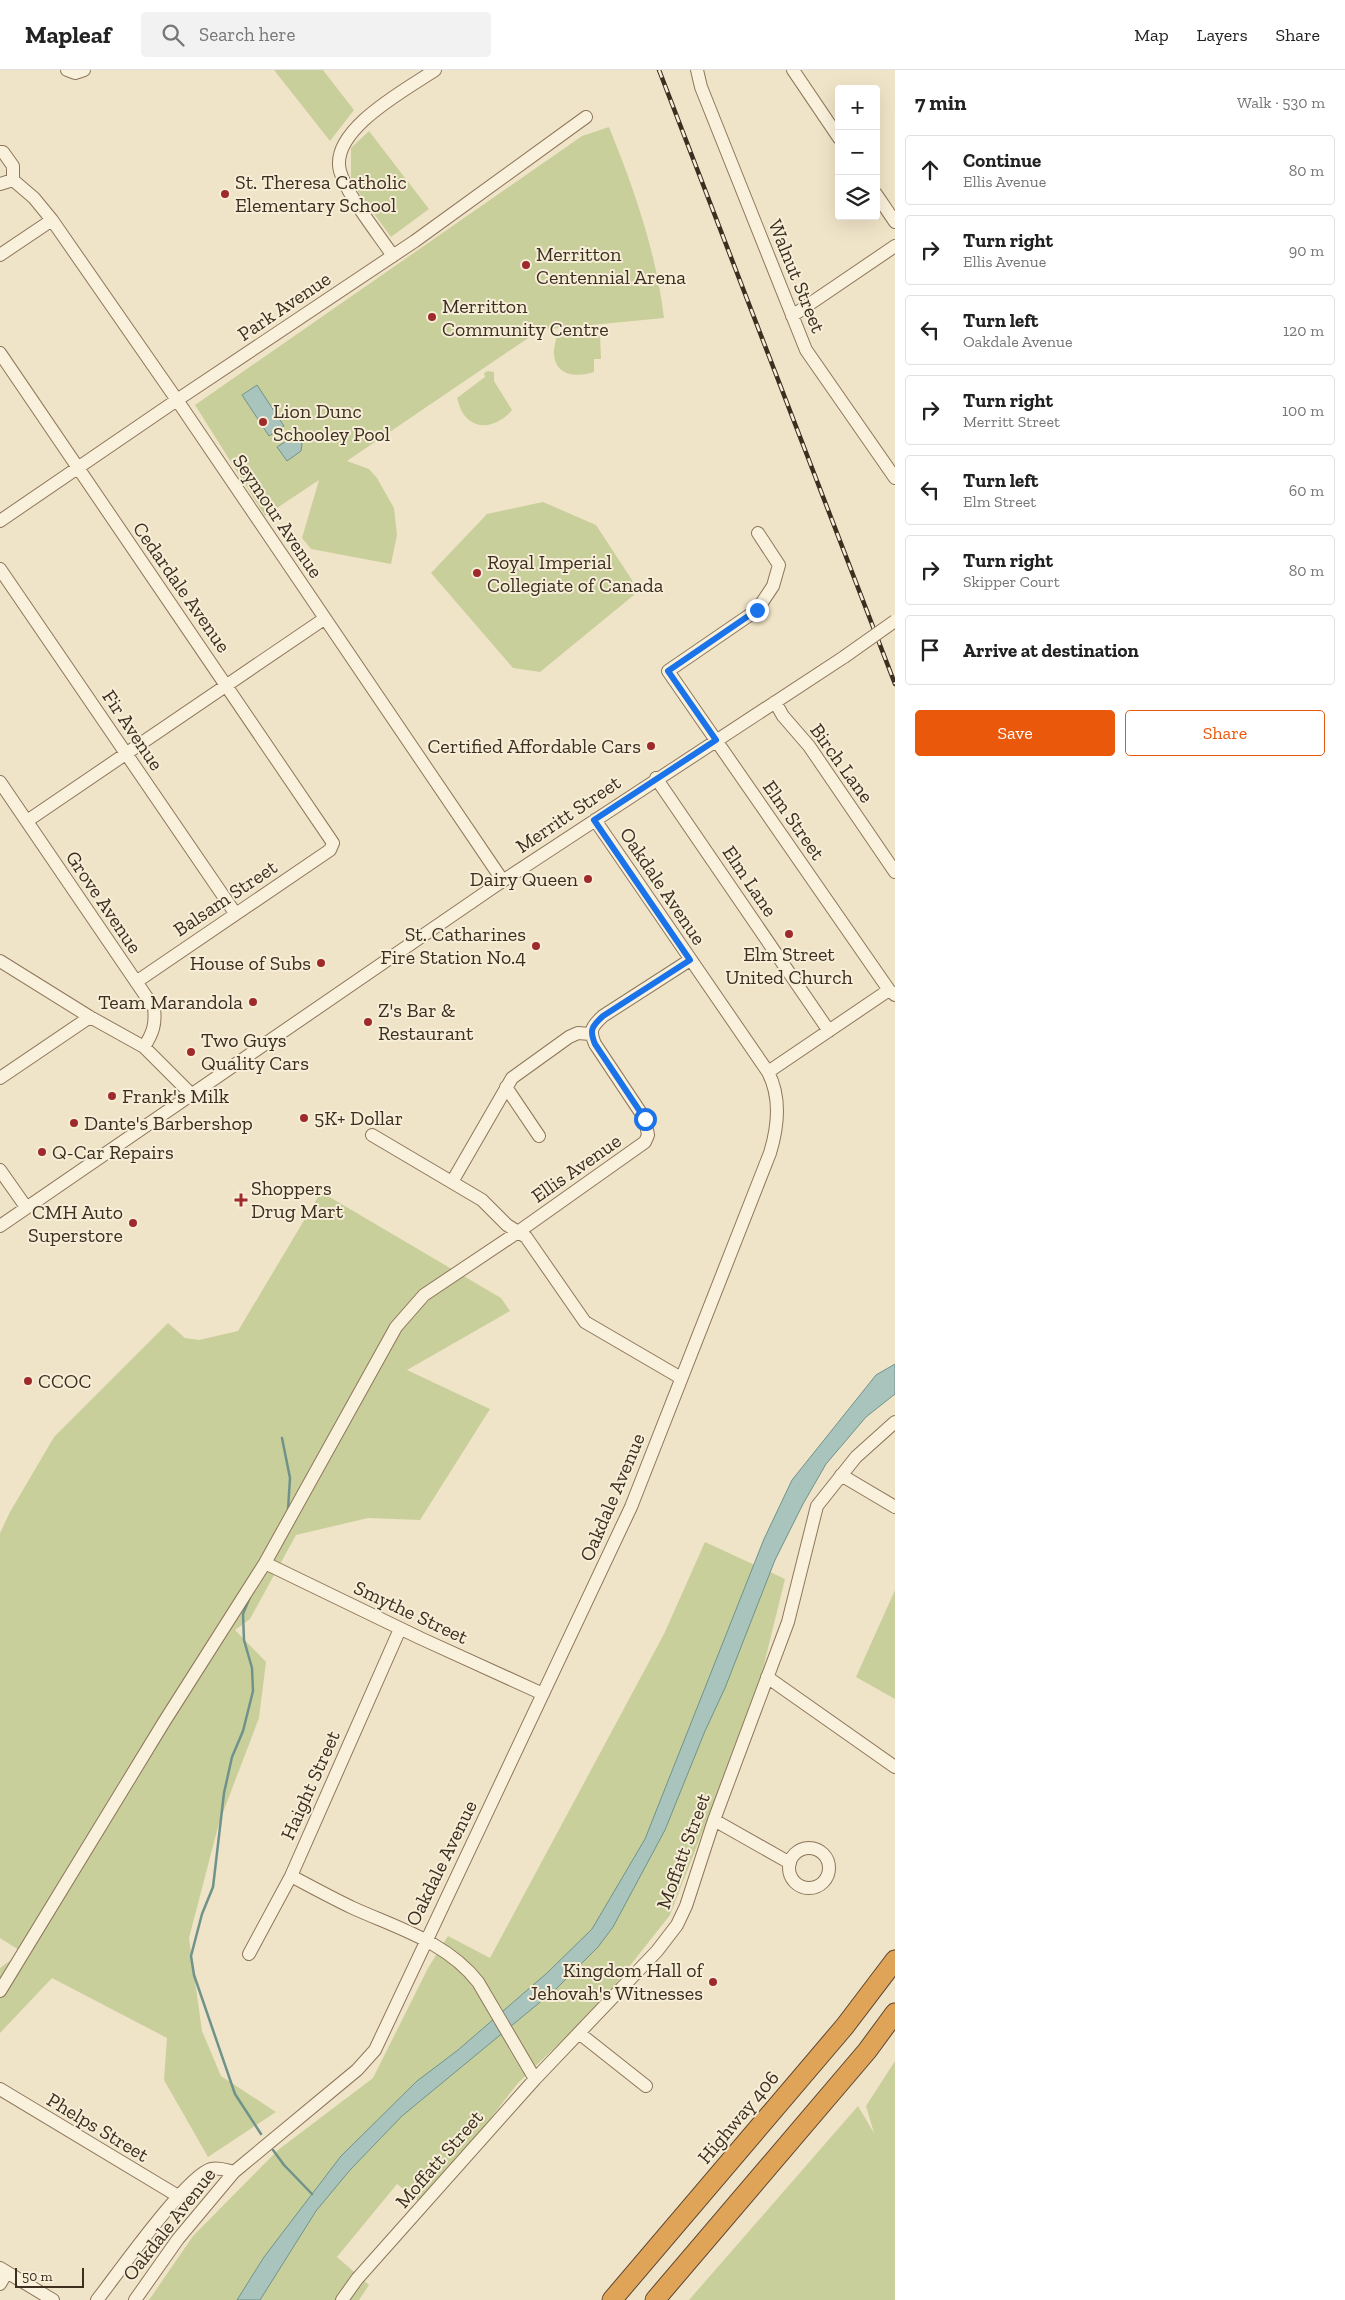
<!DOCTYPE html>
<meta charset="utf-8">
<style>
:root{--surface:#fff;--page:#f2f2f2;--text:#222;--muted:#767676;--line:#e0e0e0;--accent:#ea580c}
body{margin:0;font-family:"Zilla Slab",serif;background:var(--page);color:var(--text)}
.controls{position:absolute;right:15px;top:15px;display:grid;overflow:hidden;border-radius:5px;box-shadow:0 5px 20px #0002}
.controls button{width:45px;height:45px;display:grid;place-items:center;padding:0;border:0;border-bottom:1px solid var(--line);background:var(--surface);color:var(--text);font:25px sans-serif}
.scale{position:absolute;left:15px;bottom:12px;width:69px;box-sizing:border-box;padding-left:5px;border:2px solid #3d2e20;border-top:0;font-size:14px;line-height:18px;white-space:nowrap;color:#3d2e20;-webkit-text-stroke:4px #f7eed8;paint-order:stroke}
.stop{position:absolute;width:15px;height:15px;margin:-11px;border:4px solid #1a73e8;border-radius:50%;background:#fff}
.stop.end{background:#1a73e8;border-color:#fff;box-shadow:0 1px 5px #0008}
.list{margin:0;padding:0;list-style:none}
h2{display:flex;justify-content:space-between;align-items:center;height:65px;margin:0;padding:0 20px;font-size:21px}
h2 small{font-size:16px;font-weight:400;color:var(--muted)}
.list li{display:grid;grid-template-columns:32px 1fr auto;gap:15px;align-items:center;box-sizing:border-box;height:70px;margin:0 10px 10px;padding:0 10px;border:1px solid var(--line);border-radius:5px}
.list b{display:block;font-size:19px;white-space:nowrap}
.list p{margin:0;font-size:16px;white-space:nowrap;color:var(--muted)}
.list em{font-size:16px;font-style:normal;color:var(--muted)}
.actions{display:flex;gap:10px;padding:15px 20px}
.actions a{flex:1;padding:11px 0;border:1px solid var(--accent);border-radius:5px;text-align:center;font-size:18px;color:var(--accent)}
.actions .main{background:var(--accent);color:#fff}
.icon{flex:none;width:28px;height:28px;fill:none;stroke:currentColor;stroke-width:2;stroke-linecap:round;stroke-linejoin:round}
.map{position:relative;flex:none;width:895px;height:2230px;overflow:hidden}
header{display:flex;align-items:center;gap:30px;box-sizing:border-box;height:70px;padding:0 25px;background:var(--surface);border-bottom:1px solid var(--line)}
header strong{font-size:24px}
nav{display:flex;gap:28px;margin-inline-start:auto;font-size:18px}
.search{width:350px;height:45px;background:var(--page);display:flex;align-items:center;gap:12px;box-sizing:border-box;padding:0 18px;border-radius:5px;color:var(--muted);font-size:19px}
main{display:flex}
aside{flex:1;background:var(--surface)}
.map>svg:first-child{display:block}
.green{fill:#c9cf9b}
.water{fill:#a9c4bc;stroke:#6f938a}
.lines{fill:none;stroke-linecap:round;stroke-linejoin:round}
.stream{stroke:#6f938a;stroke-width:2.5}
.minor-casing{stroke:#8d765c;stroke-width:14}
.highway-casing{stroke:#5b4430;stroke-width:21}
.minor{stroke:#faf1dc;stroke-width:12}
.highway{stroke:#e0a458;stroke-width:19}
.rail-casing{stroke:#3d2e20;stroke-width:4.5}
.rail{stroke:#f7eed8;stroke-width:2.5;stroke-dasharray:8;stroke-linecap:butt}
.minor-bridge-casing{stroke:#8d765c;stroke-width:14;stroke-linecap:butt}
.minor-bridge{stroke:#faf1dc;stroke-width:12}
.route{stroke:#1a73e8;stroke-width:6}
.poi-dot{fill:#9e2a2b;stroke:#f7eed8;stroke-width:2}
.labels{text-anchor:middle;stroke-width:4;stroke-linejoin:round;paint-order:stroke}
.poi-label{font-size:20px;fill:#3d2e20;stroke:#f7eed8;text-anchor:start}
.street-label{font-size:20px;fill:#3d2e20;stroke:#f7eed8}
</style>
<header>
<strong>Mapleaf</strong>
<div class="search"><svg class="icon" aria-label="search" viewBox="0 0 24 24"><circle cx="10" cy="10" r="6"/><path d="M15 15l6 6"/></svg>Search here</div>
<nav><a>Map</a><a>Layers</a><a>Share</a></nav>
</header>
<main>
<div class="map">
<svg width="895" height="2230" viewBox="0 0 895 2230">
<rect width="100%" height="100%" fill="#f0e4c8"/>
<!-- green -->
<path class="green" d="M274,0H323L354,40L330,71Z
M609,57C634,119 656,181 664,248L540,260L347,391L369,399L377,408L394,438L397,465L391,494L311,479L302,468L319,410L265,446L195,335L582,66Z
M369,61L429,139L391,167L351,112V78Z
M571,260L596,261L600,265L601,289H594V302C579,307 556,307 554,285C553,279 556,271 557,265H571Z
M488,301L494,302V311L512,340C501,354 479,363 465,346C461,342 459,334 457,328L485,307L484,303Z
M543,432L596,455L632,510L634,525L540,602L513,598L431,503L487,444Z
M321,1122L501,1228L510,1241L407,1300L490,1339L420,1450L368,1448L296,1465L250,1549L235,1560L266,1592L259,1648L219,1753L189,1868L202,1961L221,2006L276,2042L208,2087L164,2010L167,1968L52,1908L0,1963V1898L22,1882L0,1868V1463L10,1442L54,1367L168,1253L185,1268L199,1270L238,1261Z
M705,1472L785,1509L758,1619L670,1845L599,1935L518,2013L423,2135L397,2114L337,2187L369,2215L359,2230H149L193,2166L278,2080L373,2008L428,1898L448,1866L490,1888L664,1564Z
M895,1520V1629L856,1607Z
M895,1991V2230H689L858,2036L874,2063L866,2036Z"/>
<!-- water -->
<path class="water" d="M257,315L284,356L269,366L242,325Z
M296,367L302,373L301,381L287,391L277,377L291,368Z
M895,1294V1324L866,1347L826,1394L803,1434L775,1490L725,1618L705,1661L665,1760L613,1857L598,1877L556,1919L402,2046L350,2100L316,2141L260,2230H237L264,2187L341,2086L417,2011L458,1980L547,1903L592,1859L645,1769L764,1469L792,1410L876,1305Z"/>
<g class="lines">
<!-- stream -->
<path class="stream" d="M282,1368L290,1408L288,1440
M250,1527L243,1544L244,1570L252,1598L253,1621L243,1661L232,1687L224,1723L213,1817L202,1844L191,1886L194,1905L235,2024L261,2064
M273,2080L284,2095L312,2124"/>
<defs>
<path id="minor" d="M67,0L75,3L84,0
M697,0L701,17L806,280L895,408
M793,0L839,68
M0,82H3L13,96V110
M13,110L34,128L52,150L177,330L503,811
M0,114L13,110
M876,124L895,152
M0,185L52,150
M393,186C379,165 346,124 340,101C329,60 407,19 435,0
M792,246L895,176
M0,283L333,773L330,780L136,912
M0,451L177,330L415,171L586,47
M758,463L779,495L773,516L757,540L668,601L889,920L895,925
M0,499L235,843
M775,632L783,646L809,676L895,802
M656,708L829,961
M0,712L154,938C156,954 153,963 144,977
M27,751L324,549
M0,891L90,947L144,977L191,1024
M768,1002L889,920
M0,1008L90,947
M506,1017L539,1066
M372,1065L482,1130L507,1155L526,1167L585,1252L681,1308
M0,1100L26,1137
M452,1112L512,1008L569,967L578,963L590,964
M0,1156L495,816L844,587
M841,1405L895,1437
M265,1493L420,1568L543,1624
M767,1607L895,1697
M714,1750L790,1793
M789 1798a20 20 0 1 1 40 0a20 20 0 1 1-40 0Z
M291,1806C312,1817 332,1828 353,1838C397,1858 447,1872 478,1912L535,2009
M249,1884L291,1806L400,1559
M0,1921L164,1652L265,1493L396,1257L424,1225L518,1162L645,1072L648,1065L645,1049L595,974C589,960 592,956 603,946L690,890
M579,1963L646,2016
M0,2019L178,2126
M0,2198L53,2230
M0,2214L7,2202
M97,2230C116,2206 186,2106 211,2099C219,2097 226,2100 234,2102
M135,2230L178,2169L234,2102L357,2000L375,1980L631,1437L770,1083C778,1057 781,1027 768,1002L595,750
M342,2230L357,2209L535,2009L657,1881L677,1855L686,1836L714,1750L788,1552L817,1436L856,1387L895,1352"/>
<path id="highway" d="M612,2230L845,1956L895,1890
M655,2230L867,1981L895,1943"/>
</defs>
<!-- minor casing -->
<use href="#minor" class="minor-casing"/>
<!-- highway casing -->
<use href="#highway" class="highway-casing"/>
<!-- minor -->
<use href="#minor" class="minor"/>
<!-- highway -->
<use href="#highway" class="highway"/>
<defs>
<path id="rail" d="M659,0L895,614"/>
</defs>
<!-- rail casing -->
<use href="#rail" class="rail-casing"/>
<!-- rail -->
<use href="#rail" class="rail"/>
<defs>
<path id="minor-bridge" d="M844,587L895,551"/>
</defs>
<!-- minor-bridge casing -->
<use href="#minor-bridge" class="minor-bridge-casing"/>
<!-- minor-bridge -->
<use href="#minor-bridge" class="minor-bridge"/>
</g>
<g class="lines">
<!-- route -->
<path class="route" d="M645,1049L595,974C589,960 592,956 603,946L690,890L594,750L716,670L668,601L757,540"/>
</g>
<!-- markers -->
<g class="poi-dot">
<circle cx="225" cy="124" r="5"/>
<circle cx="526" cy="195" r="5"/>
<circle cx="432" cy="247" r="5"/>
<circle cx="263" cy="352" r="5"/>
<circle cx="477" cy="503" r="5"/>
<circle cx="651" cy="676" r="5"/>
<circle cx="588" cy="809" r="5"/>
<circle cx="789" cy="864" r="5"/>
<circle cx="536" cy="876" r="5"/>
<circle cx="321" cy="893" r="5"/>
<circle cx="253" cy="932" r="5"/>
<circle cx="368" cy="952" r="5"/>
<circle cx="191" cy="982" r="5"/>
<circle cx="112" cy="1026" r="5"/>
<circle cx="304" cy="1048" r="5"/>
<circle cx="74" cy="1053" r="5"/>
<circle cx="42" cy="1082" r="5"/>
<path d="M238.5 1122.5h5v5h5v5h-5v5h-5v-5h-5v-5h5z"/>
<circle cx="133" cy="1153" r="5"/>
<circle cx="28" cy="1311" r="5"/>
<circle cx="713" cy="1912" r="5"/>
</g>
<g class="labels">
<!-- poi labels -->
<g class="poi-label">
<text x="235" y="119">St. Theresa Catholic<tspan x="235" dy="23">Elementary School</tspan></text>
<text x="536" y="191">Merritton<tspan x="536" dy="23">Centennial Arena</tspan></text>
<text x="442" y="243">Merritton<tspan x="442" dy="23">Community Centre</tspan></text>
<text x="273" y="348">Lion Dunc<tspan x="273" dy="23">Schooley Pool</tspan></text>
<text x="487" y="499">Royal Imperial<tspan x="487" dy="23">Collegiate of Canada</tspan></text>
<text x="641" y="683" text-anchor="end">Certified Affordable Cars</text>
<text x="578" y="816" text-anchor="end">Dairy Queen</text>
<text x="526" y="871" text-anchor="end">St. Catharines<tspan x="526" dy="23">Fire Station No.4</tspan></text>
<text x="789" y="891" text-anchor="middle">Elm Street<tspan x="789" dy="23">United Church</tspan></text>
<text x="311" y="900" text-anchor="end">House of Subs</text>
<text x="243" y="939" text-anchor="end">Team Marandola</text>
<text x="378" y="947">Z's Bar &amp;<tspan x="378" dy="23">Restaurant</tspan></text>
<text x="201" y="977">Two Guys<tspan x="201" dy="23">Quality Cars</tspan></text>
<text x="122" y="1033">Frank's Milk</text>
<text x="314" y="1055">5K+ Dollar</text>
<text x="84" y="1060">Dante's Barbershop</text>
<text x="52" y="1089">Q-Car Repairs</text>
<text x="251" y="1125">Shoppers<tspan x="251" dy="23">Drug Mart</tspan></text>
<text x="123" y="1149" text-anchor="end">CMH Auto<tspan x="123" dy="23">Superstore</tspan></text>
<text x="38" y="1318">CCOC</text>
<text x="703" y="1907" text-anchor="end">Kingdom Hall of<tspan x="703" dy="23">Jehovah's Witnesses</tspan></text>
</g>
<!-- street labels -->
<g class="street-label">
<text transform="translate(797 206) rotate(68)" y="7">Walnut Street</text>
<text transform="translate(284 236) rotate(-34)" y="7">Park Avenue</text>
<text transform="translate(278 446) rotate(56)" y="7">Seymour Avenue</text>
<text transform="translate(182 517) rotate(55)" y="7">Cedardale Avenue</text>
<text transform="translate(133 660) rotate(56)" y="7">Fir Avenue</text>
<text transform="translate(842 693) rotate(54)" y="7">Birch Lane</text>
<text transform="translate(568 744) rotate(-34)" y="7">Merritt Street</text>
<text transform="translate(794 750) rotate(55)" y="7">Elm Street</text>
<text transform="translate(750 811) rotate(56)" y="7">Elm Lane</text>
<text transform="translate(663 816) rotate(56)" y="7">Oakdale Avenue</text>
<text transform="translate(225 828) rotate(-34)" y="7">Balsam Street</text>
<text transform="translate(104 832) rotate(56)" y="7">Grove Avenue</text>
<text transform="translate(576 1098) rotate(-35)" y="7">Ellis Avenue</text>
<text transform="translate(612 1427) rotate(-67)" y="7">Oakdale Avenue</text>
<text transform="translate(411 1542) rotate(25)" y="7">Smythe Street</text>
<text transform="translate(310 1715) rotate(-66)" y="7">Haight Street</text>
<text transform="translate(683 1781) rotate(-70)" y="7">Moffatt Street</text>
<text transform="translate(441 1793) rotate(-64)" y="7">Oakdale Avenue</text>
<text transform="translate(738 2047) rotate(-50)" y="7">Highway 406</text>
<text transform="translate(98 2057) rotate(31)" y="7">Phelps Street</text>
<text transform="translate(439 2089) rotate(-49)" y="7">Moffatt Street</text>
<text transform="translate(169 2154) rotate(-52)" y="7">Oakdale Avenue</text>
</g>
</g>
</svg>
<div class="controls">
<button>+</button>
<button>−</button>
<button><svg class="icon" aria-label="layers" viewBox="0 0 24 24"><path d="M12 4l9 5-9 5-9-5zM3 14l9 5 9-5"/></svg></button>
</div>
<div class="scale">50 m</div>
<div class="stop" style="left:645px;top:1049px"></div>
<div class="stop end" style="left:757px;top:540px"></div>
</div>
<aside>
<h2>7 min<small>Walk · 530 m</small></h2>
<ul class="list">
<li><svg class="icon" aria-label="ahead" viewBox="0 0 24 24"><path d="M12 20V5M6 11l6-6 6 6"/></svg><div><b>Continue</b><p>Ellis Avenue</p></div><em>80 m</em></li>
<li><svg class="icon" aria-label="right" viewBox="0 0 24 24"><path d="M7 20v-9h11M14 6l5 5-5 5"/></svg><div><b>Turn right</b><p>Ellis Avenue</p></div><em>90 m</em></li>
<li><svg class="icon" aria-label="left" viewBox="0 0 24 24"><path d="M17 20v-9H6M10 6l-5 5 5 5"/></svg><div><b>Turn left</b><p>Oakdale Avenue</p></div><em>120 m</em></li>
<li><svg class="icon" aria-label="right" viewBox="0 0 24 24"><path d="M7 20v-9h11M14 6l5 5-5 5"/></svg><div><b>Turn right</b><p>Merritt Street</p></div><em>100 m</em></li>
<li><svg class="icon" aria-label="left" viewBox="0 0 24 24"><path d="M17 20v-9H6M10 6l-5 5 5 5"/></svg><div><b>Turn left</b><p>Elm Street</p></div><em>60 m</em></li>
<li><svg class="icon" aria-label="right" viewBox="0 0 24 24"><path d="M7 20v-9h11M14 6l5 5-5 5"/></svg><div><b>Turn right</b><p>Skipper Court</p></div><em>80 m</em></li>
<li><svg class="icon" aria-label="arrive" viewBox="0 0 24 24"><path d="M6 21V4h12l-3 4 3 4H6"/></svg><div><b>Arrive at destination</b></div></li>
</ul>
<div class="actions"><a class="main">Save</a><a>Share</a></div>
</aside>
</main>
